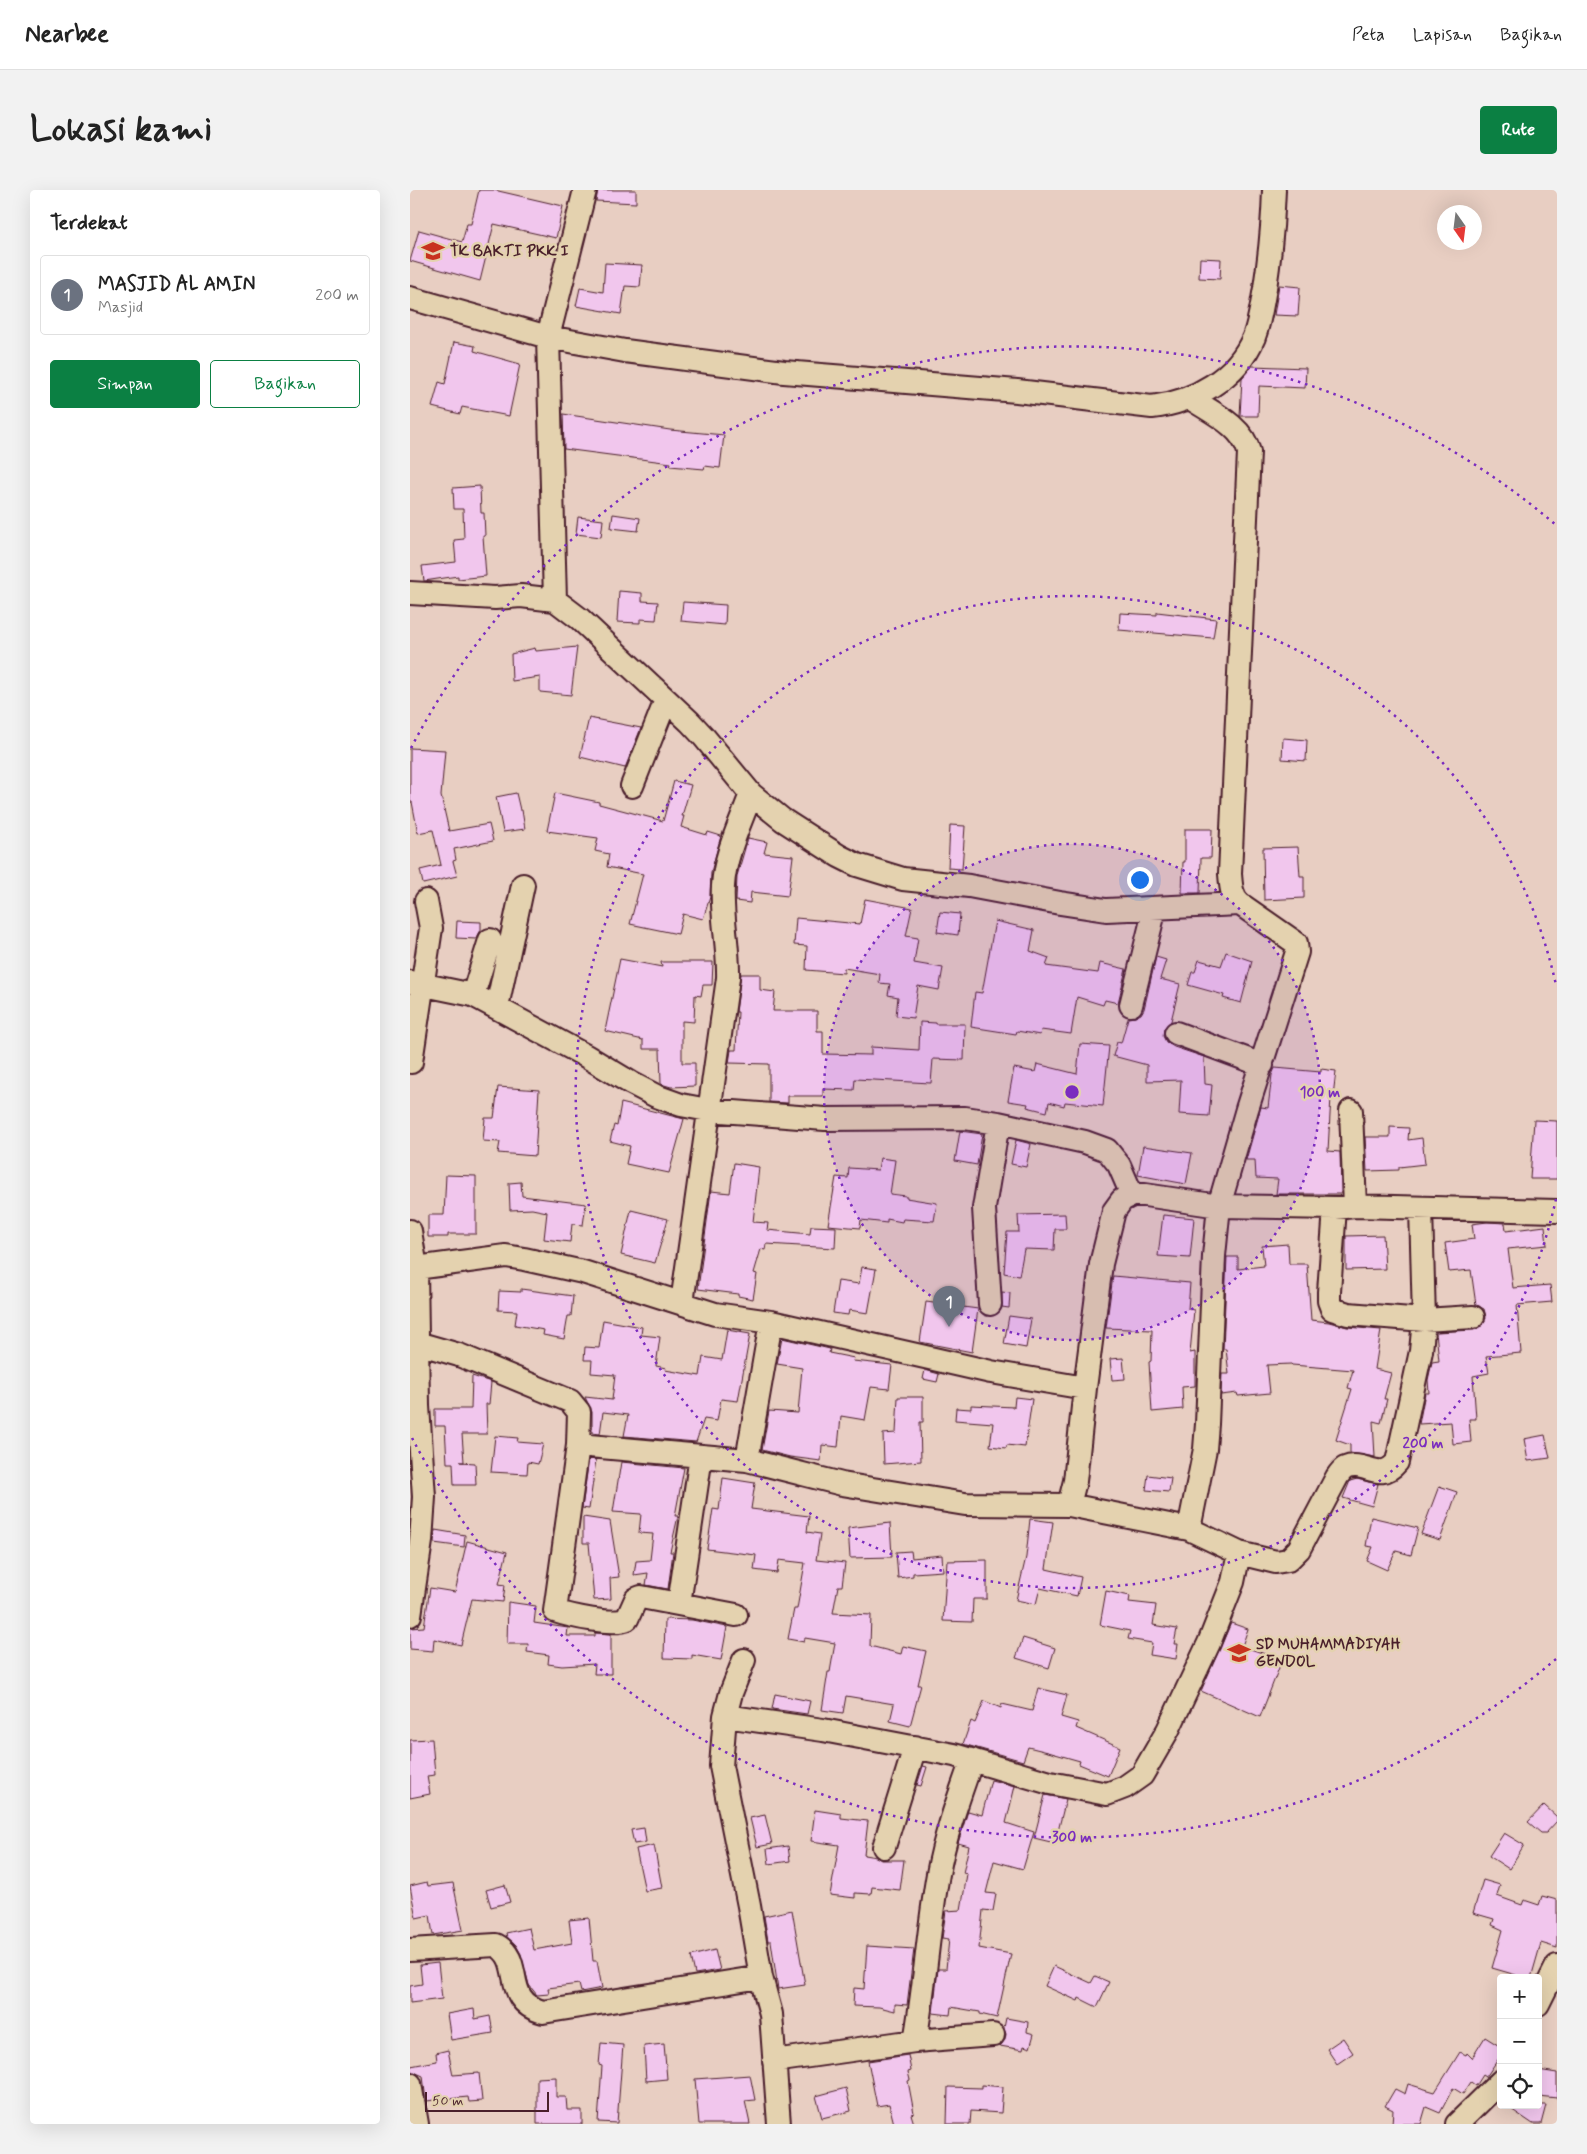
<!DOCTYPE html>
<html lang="id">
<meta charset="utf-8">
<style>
:root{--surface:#fff;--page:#f2f2f2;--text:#222;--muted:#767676;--line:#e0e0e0;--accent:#0b8043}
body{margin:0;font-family:Mynerve,sans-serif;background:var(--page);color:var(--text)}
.controls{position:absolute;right:15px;bottom:15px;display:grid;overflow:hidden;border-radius:5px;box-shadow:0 5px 20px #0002}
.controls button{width:45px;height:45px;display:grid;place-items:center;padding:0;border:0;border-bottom:1px solid var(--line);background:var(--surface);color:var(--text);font:25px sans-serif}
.compass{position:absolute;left:1027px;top:15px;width:45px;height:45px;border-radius:50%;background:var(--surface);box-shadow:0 5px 20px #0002;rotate:166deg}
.scale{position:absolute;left:15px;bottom:12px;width:124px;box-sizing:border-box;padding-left:5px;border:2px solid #4a1f2b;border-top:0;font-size:14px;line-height:18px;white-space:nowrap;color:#4a1f2b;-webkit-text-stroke:4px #e4d2af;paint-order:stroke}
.you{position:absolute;left:729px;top:689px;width:18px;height:18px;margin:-12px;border:4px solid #fff;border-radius:50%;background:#1a73e8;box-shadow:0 0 0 8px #1a73e833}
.badge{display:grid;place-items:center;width:32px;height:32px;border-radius:50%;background:var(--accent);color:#fff;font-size:16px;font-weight:700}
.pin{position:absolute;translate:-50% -41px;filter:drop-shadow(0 1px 2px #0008)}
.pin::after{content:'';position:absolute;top:26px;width:18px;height:15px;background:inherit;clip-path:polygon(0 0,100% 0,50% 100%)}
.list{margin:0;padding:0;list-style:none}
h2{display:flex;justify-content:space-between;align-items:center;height:65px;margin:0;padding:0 20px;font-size:21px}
h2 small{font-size:16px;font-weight:400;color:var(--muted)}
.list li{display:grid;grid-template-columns:32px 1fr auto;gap:15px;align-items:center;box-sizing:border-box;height:80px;margin:0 10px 10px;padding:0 10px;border:1px solid var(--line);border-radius:5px}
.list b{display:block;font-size:19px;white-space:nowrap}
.list p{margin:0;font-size:16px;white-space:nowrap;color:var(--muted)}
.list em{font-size:16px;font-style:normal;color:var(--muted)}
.actions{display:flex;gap:10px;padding:15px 20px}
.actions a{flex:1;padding:11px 0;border:1px solid var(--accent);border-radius:5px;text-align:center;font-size:18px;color:var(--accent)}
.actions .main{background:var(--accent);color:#fff}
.icon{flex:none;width:28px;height:28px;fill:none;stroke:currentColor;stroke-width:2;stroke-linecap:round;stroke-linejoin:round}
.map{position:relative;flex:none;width:1147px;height:1934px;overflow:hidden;border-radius:5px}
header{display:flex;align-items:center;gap:30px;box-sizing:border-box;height:70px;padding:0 25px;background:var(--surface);border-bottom:1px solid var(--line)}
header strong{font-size:24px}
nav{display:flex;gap:28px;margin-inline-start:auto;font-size:18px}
.intro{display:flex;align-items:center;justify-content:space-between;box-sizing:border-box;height:120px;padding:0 30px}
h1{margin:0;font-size:35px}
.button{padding:12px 22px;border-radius:5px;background:var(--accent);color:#fff;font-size:18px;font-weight:700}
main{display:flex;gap:30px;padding:0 30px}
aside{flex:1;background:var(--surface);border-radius:5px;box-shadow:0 5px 20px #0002}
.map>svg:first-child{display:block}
.building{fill:#f1c6ed;stroke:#4a1f2b}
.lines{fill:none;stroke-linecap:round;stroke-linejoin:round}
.minor-casing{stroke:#4a1f2b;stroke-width:26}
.minor{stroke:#e4d2af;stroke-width:22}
.ring{fill:none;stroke:#7b2cbf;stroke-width:2.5;stroke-dasharray:2.5 5}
.labels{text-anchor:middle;stroke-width:5;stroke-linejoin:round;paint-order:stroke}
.poi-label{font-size:15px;font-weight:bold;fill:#4a1f2b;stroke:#e4d2af;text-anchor:start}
.centre{fill:#7b2cbf;stroke:#e4d2af;stroke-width:2.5}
.ring-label{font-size:15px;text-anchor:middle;font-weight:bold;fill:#7b2cbf;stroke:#e4d2af;stroke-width:5;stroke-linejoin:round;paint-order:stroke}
</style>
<header>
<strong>Nearbee</strong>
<nav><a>Peta</a><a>Lapisan</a><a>Bagikan</a></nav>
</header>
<div class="intro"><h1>Lokasi kami</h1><a class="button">Rute</a></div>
<main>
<aside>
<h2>Terdekat<small></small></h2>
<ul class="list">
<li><span class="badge" style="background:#6b7280">1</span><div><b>MASJID AL AMIN</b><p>Masjid</p></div><em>200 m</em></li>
</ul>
<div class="actions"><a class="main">Simpan</a><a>Bagikan</a></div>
</aside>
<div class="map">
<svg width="1147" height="1934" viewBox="0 0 1147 1934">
<rect width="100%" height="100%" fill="#e8cec2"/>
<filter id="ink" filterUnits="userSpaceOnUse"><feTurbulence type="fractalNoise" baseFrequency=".02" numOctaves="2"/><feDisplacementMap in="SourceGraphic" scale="10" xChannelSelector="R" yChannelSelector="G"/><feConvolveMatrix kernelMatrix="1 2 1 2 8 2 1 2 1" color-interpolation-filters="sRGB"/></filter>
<g filter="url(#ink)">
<!-- building -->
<path class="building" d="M69,0H84L153,16L146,48L84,34L70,91L0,71L9,40L52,52L57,34H61Z
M188,0H226V13L186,11Z
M790,68L811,69L810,89L789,88Z
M195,73L232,75L230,97L215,96L211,124L166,116L170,98L193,102Z
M869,95L890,97L888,126L864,125Z
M44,152L65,156L64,161L110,174L99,226L52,217L50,224L22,217L29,192L35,194Z
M842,176L896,178L895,198L849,196L848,226H830L832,188Z
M153,224L260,240L314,245L310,278L295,276L294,279L260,276L261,273L154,259Z
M70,296L71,323H74L75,346H73L76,386L48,389V386L14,391L12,376L46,372L44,350L54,349L53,319H44L43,298Z
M203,324L230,328L228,341L201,338Z
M168,327L193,330L191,347L166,344Z
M209,401L232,403V411L248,412L246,430L230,429V433L207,432Z
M273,412L316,415L315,435L271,431Z
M747,422L806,429L803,448L709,440L710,423L747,425Z
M167,457L161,505L130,502V487L102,491L101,464L125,458L126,461Z
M179,528L231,538L215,578L170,567Z
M873,548L897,550L896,571L872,569Z
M0,558L35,560L31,606L39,641L79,634L83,651L44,659L46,670L43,671L47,686L13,694L10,680L31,675L23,640L8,643L2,612H0Z
M264,591L281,595L272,626H274L271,637L297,645L298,642L311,646L301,682L300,707L293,729L273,724L268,744L220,734L233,684L197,677L199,664L185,661L188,648L137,641L145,603L189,612V614L253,631Z
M106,603L110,620H112L115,639L93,642L86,607Z
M540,635L555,636L552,679L538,678Z
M775,639H802L801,668H791L790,703H772L773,672H775Z
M338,648L357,652L354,663L383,666L378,706L341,702L340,713L326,711L327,686Z
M888,657L890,686H894V708L854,710L853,658Z
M455,709L502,718L496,746L508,748L504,773L533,778L529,800L508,796L503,828L486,826L488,807L478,805L480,794L469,793L470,784L434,778V783L396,780L397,756L384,755L386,728L450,734Z
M530,722L550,724L548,745L527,742Z
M47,731L71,732V740L66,749L46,748Z
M585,731L624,740L620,761L639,768L636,776L688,783L690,773L716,779L708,813L695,810L693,815L667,807L661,844L631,840L630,845L607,841L606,844L561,837L565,802L572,803Z
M816,762L842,771L831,813L813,808L814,805L778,795L782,782H785L789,770L811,776Z
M746,767L756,770L750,789L770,794L761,831L754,838L753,846L756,852L764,857L794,867L795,894L802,895L799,926L769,924L771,890L737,891V875L703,866L707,852L711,853L718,828L725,827L731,824L734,819Z
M210,769L252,777L251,772H303L302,795H293L291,806L285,805L284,832L272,831V873H285V896L261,897L251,894L250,859H233V850L195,841Z
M331,784H350V800L365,802L363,821H407V841H413V864L461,865V857L509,860L510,832L526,833V834H555L554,870L523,869L521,893L445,889L444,900L413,899V906H378V913L359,912V874L319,873L321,860H326L328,822H326Z
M670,854L699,856L693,916L655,912L654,916L639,912L637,922L617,917L618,914L598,911L604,878L625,882L627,874L667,884Z
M865,878L911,882V879L926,881L923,906H921L918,961L930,962L931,1004H866L868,989L846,988L845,970H836L851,917L858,918L862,885Z
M88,897L129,900L125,966L88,963L90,952L73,951L75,928H84Z
M211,913L274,929L259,983L216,974L220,956L200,951L204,935L207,936Z
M1124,930L1147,931V989H1120Z
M980,937L999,938L998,950L1012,948L1015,974L989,977V980L957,981L955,947H980Z
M550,941L572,944L567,975L545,971Z
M606,950L621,954L616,977L601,974Z
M733,956L782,963L776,994L728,985Z
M470,968L485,970L480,1004L496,1006V1008L527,1013L524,1031L493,1029L492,1032L477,1029V1033L451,1030L450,1038L418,1035L426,987L438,988L439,978L468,980Z
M324,973L349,977L343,1032L358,1033L357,1040L400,1044L401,1036L426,1037L425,1058L356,1054L355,1060L351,1059L344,1083L347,1084L343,1109L328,1106V1104L288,1099L301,1001L320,1003Z
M36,985L66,986V1044H38V1047H18V1025H34Z
M111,992L112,1006L176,1014L173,1035L162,1034L160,1052L134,1049L137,1022L122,1019L100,1020L99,993Z
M221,1020L258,1029L245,1073L211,1065Z
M655,1024L656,1039H645L644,1060L614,1059L609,1086L594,1083L597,1042H609L608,1025Z
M753,1025L784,1028L780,1068L748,1066Z
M1077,1032L1095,1033L1096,1041L1135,1036L1137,1055L1098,1059L1103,1098L1140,1095L1142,1112L1107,1115L1111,1163L1076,1166L1079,1183L1063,1186L1066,1229H1059L1061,1252L1043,1254L1041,1232L1009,1234L1015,1203H1019L1018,1190L1022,1172L1029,1171L1026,1142L1064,1140L1074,1133L1076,1127L1074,1119L1066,1115L1061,1080L1039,1082L1035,1053L1064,1049L1062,1034Z
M973,1045L975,1079L936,1080V1046Z
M878,1054L879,1074H897L901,1130L919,1132L937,1137L971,1140L965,1179L981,1183L974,1209H977L971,1233L963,1231L965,1267L940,1263V1255L926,1250L942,1199L938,1198L943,1180L882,1175L881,1174L857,1175L860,1203L828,1206L827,1203L811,1205L812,1184H819L816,1159H813L817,1067H828V1079L854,1076L852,1056Z
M452,1077L466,1079L458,1123L439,1120L438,1125L423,1123L428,1091L449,1094Z
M703,1086L780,1093L778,1119L784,1120L780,1163L785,1162V1196L772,1197L773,1219L742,1222L739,1172L741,1171L742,1140L696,1138Z
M111,1099L163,1106L161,1126H158L154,1149L133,1145L134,1140L105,1135L107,1121L88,1120L89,1101L111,1102Z
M592,1102L600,1103L599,1118L592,1117Z
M516,1112L568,1119L562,1162L510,1152Z
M599,1126L621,1129L616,1158L594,1154Z
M193,1130L232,1137L231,1145L250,1147L246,1176L256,1178L255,1180L290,1186L293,1167L312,1170L317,1140L340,1144L328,1211L311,1209L307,1231L294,1229L286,1252L214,1246L218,1225L193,1222L190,1244L182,1243V1222L175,1207L202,1210L205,1185L181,1183L182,1170H174L175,1157L189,1158Z
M372,1148L420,1159L419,1163L444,1168L443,1171L482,1175L479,1199L461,1197L455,1230L431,1226L428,1257L412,1255L411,1271L380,1267L352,1260L359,1221L388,1223L392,1178L367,1174Z
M713,1168L715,1189L702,1190L700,1169Z
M515,1180L529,1184L527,1192L513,1189Z
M62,1186L81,1192L79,1214H76L77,1244H52L54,1272H50L65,1273L66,1295H44L43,1273H37L35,1236H25V1219H61Z
M488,1207H513V1232H510L511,1271L474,1274L473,1244L486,1243Z
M605,1207L622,1209L615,1257L597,1255L596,1258L580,1256L583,1233L545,1230L546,1218L561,1219V1215L604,1217Z
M1135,1245L1140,1268L1118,1271L1114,1249Z
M85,1246L108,1248L107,1252L133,1254L128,1274L118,1272L117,1284L81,1282Z
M179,1269L186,1270L179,1319L172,1318Z
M211,1272L274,1278L265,1326H268L260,1362H263L258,1399L236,1395L238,1383L224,1385L226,1371L240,1370L243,1344L229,1343L231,1324L203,1322Z
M738,1285L761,1288L759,1302L736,1300Z
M313,1288L345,1293L341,1319L399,1326L397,1342L410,1344L406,1370L435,1373L432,1396H428L423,1423L461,1425L460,1456L491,1464L493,1456L516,1461L508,1495H511L500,1536L480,1531L484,1514L436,1506L433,1523L412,1520L418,1482H420L425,1453L395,1448L394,1452L378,1449L384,1419H387L395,1373L369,1370L367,1383L344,1380L346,1365L297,1359L303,1319L309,1320Z
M947,1289L968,1294L962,1316L933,1308L940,1291Z
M1029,1296L1047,1302L1030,1350L1011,1344Z
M173,1327L200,1331L209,1387L200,1388L201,1409L184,1410L179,1353H173Z
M961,1327L1008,1338L1001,1365L986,1361L977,1380L957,1371L963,1357L956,1356Z
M620,1329L643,1332L636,1379L671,1387L667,1406L630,1398L626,1414L606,1410L616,1367Z
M480,1333L482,1367L440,1368L438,1338Z
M25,1340L55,1345L54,1357L24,1353Z
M57,1351L97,1362L89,1394L95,1395L93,1412L62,1409L51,1455L24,1449L23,1461L0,1459V1438L14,1437L20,1398L45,1402Z
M501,1361L502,1368L532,1365L533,1381L503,1383V1386L488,1388L486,1362Z
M577,1370V1409H563L562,1432L533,1431L537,1371Z
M696,1401L720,1406L719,1412L746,1415L743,1435L767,1439L764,1454H768L766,1469L740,1465L742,1453L718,1449L720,1441L690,1435Z
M98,1412L126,1416L124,1433L158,1438L157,1446H185V1443L201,1444V1484H184L185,1474L152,1476L138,1474L139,1465L117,1462L118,1454H97Z
M255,1429L282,1430L317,1437L311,1470L282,1465V1469L254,1468Z
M821,1433L838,1439L832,1456L872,1470L850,1527L791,1501Z
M613,1448L645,1458L639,1478L606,1468Z
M628,1498L657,1505L651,1527L668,1532L666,1538L710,1557L698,1586L669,1574L670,1571L638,1562L618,1557L613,1571L553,1554L561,1531L565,1533L574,1511L591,1518L592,1514L622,1521Z
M365,1504L400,1511L397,1524L362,1519Z
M22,1549L25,1585L17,1586L20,1604L0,1608V1550Z
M513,1576L517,1577L511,1596L507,1595Z
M581,1590L605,1596L596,1633L624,1642L613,1679L584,1671L576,1703L586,1704L583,1721L573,1720L569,1758L601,1764L587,1828L570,1824V1822L541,1817L540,1825L523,1823L528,1779H536L539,1749L532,1748L536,1721L551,1720L557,1684L553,1683L559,1656L548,1653L558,1621L572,1625Z
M635,1605L656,1609L645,1653L624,1648Z
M1134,1615L1147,1627V1631L1136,1643H1131L1118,1632Z
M405,1620L431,1624V1628L458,1631L454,1665L466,1667L471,1670H494L490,1700L462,1697L461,1704L445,1703V1708L420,1705L429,1655L401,1651Z
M355,1625L362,1654L347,1657L340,1628Z
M234,1638L236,1652L224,1654L221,1640Z
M1094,1643L1114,1655L1099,1679L1079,1666Z
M244,1655L252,1698L235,1701L226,1659Z
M378,1656L380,1671L359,1674L357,1659Z
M1073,1690L1090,1695L1087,1706L1112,1715L1114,1710L1129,1715L1132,1706L1147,1710V1758L1131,1753L1121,1788H1105L1106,1785L1082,1778L1093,1740L1082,1735L1084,1729L1063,1723Z
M17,1692L18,1696L43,1693L53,1740L23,1745L20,1725L6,1728L0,1696Z
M95,1695L100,1712L81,1717L76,1700Z
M382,1720L395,1795L368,1799L361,1751H358L354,1726Z
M179,1728L183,1771H187L192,1798L171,1802L169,1794L138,1798L139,1804L127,1805L119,1795L111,1764L106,1755L97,1747L96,1743L119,1738L124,1760L162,1753L159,1730Z
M457,1756L504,1759L497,1815L485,1814V1821L469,1817L443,1816L444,1798L454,1799Z
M305,1760L310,1780L285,1784L281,1766Z
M28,1773L32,1809L0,1813V1796L12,1794L10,1775Z
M644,1776L681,1793L685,1786L699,1792L687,1817L669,1808L668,1811L635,1796Z
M64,1819L65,1829L80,1826L83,1843L41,1850L37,1824Z
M596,1828L618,1832L617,1842L624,1844L620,1858L614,1856L613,1860L590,1856L595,1850L596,1844L594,1838Z
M1075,1847L1091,1857V1865L1076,1887L1073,1885L1066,1896L1061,1892L1053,1904L1043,1898L1030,1923L1016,1917L1011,1934H982L983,1920L975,1916L985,1899L995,1904L998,1894L1025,1902L1050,1862L1056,1865L1057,1863L1062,1868Z
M933,1848L943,1863L927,1874L917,1859Z
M191,1853L213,1855L207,1933L188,1932L192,1876L189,1875Z
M254,1854L257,1889L236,1891L234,1856Z
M38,1860L43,1885L69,1883L72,1911L59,1912L58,1907L16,1911L13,1886L2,1881L1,1876L27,1871L26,1863Z
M498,1865L501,1881L498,1882L500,1890L498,1891L504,1923L501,1924L504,1934H484L479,1914L467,1916L458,1871Z
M1128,1880L1147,1883V1908L1128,1906Z
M340,1885L345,1910L335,1911L340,1934H289L285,1889Z
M146,1887V1907H156L157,1920H172V1934H127V1888Z
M572,1895L593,1897L591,1923L561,1921L560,1934H537L538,1897L572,1898Z
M436,1898L441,1921L412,1928L406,1906Z
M1095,1915H1136L1131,1934H1123Z"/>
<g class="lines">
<defs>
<path id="minor" d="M0,108L138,147L215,161L374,182L607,201L742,217C784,212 827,188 844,147C850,131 852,114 855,98C860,65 863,33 864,0
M0,403L85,408L111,406L145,410L170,429L280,532L294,547L341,604L373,630L429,666L447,675L493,689L559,696L650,713L696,720L830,714
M145,410L138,147L175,0
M222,596L256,510
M0,792L63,805L176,866L221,893L246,906L271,915L298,920L415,929L555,928L588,933L675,952L697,960L709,975L722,1005
M63,805L80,750
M721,815L745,718
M87,817L113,695
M766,843L852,875
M1,872L21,738L16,711
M941,921L945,1016
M1011,1018L1014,1130L1063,1127
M0,1041L6,1078L8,1216L14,1307L11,1351L0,1425
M6,1078L96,1066L114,1069L173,1082L305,1124L361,1132L581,1182L675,1198L691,1074L704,1021L712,1010L722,1005H735L809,1016L925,1018L945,1016L1147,1021
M272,1113L318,788C319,757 311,726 313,696C315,664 330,634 341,604
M580,1114L574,1018L588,933
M7,1153L49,1165L160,1211L169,1222L168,1255
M337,1270L361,1132
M659,1315L779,1339
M829,1363L866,1372L878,1370L889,1359L927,1287C929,1284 932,1280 935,1278C955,1269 969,1294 987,1272L1011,1161L1014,1130L938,1124L922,1119L919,1111V1102L925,1018
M269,1414L291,1266
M326,1425L231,1407L226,1409L217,1429C204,1436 160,1426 145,1421L168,1255L337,1270L432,1294L555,1314L659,1315L665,1291L675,1198
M315,1526L321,1503L334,1470
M474,1657L505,1557
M0,1760L86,1755C116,1771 90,1810 133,1822L351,1787
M1128,1814L1147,1776
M505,1851C515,1796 518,1740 528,1684C535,1645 549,1607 562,1570
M364,1871L505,1851L583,1845
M0,1894L7,1934
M369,1934L361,1824L351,1787L339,1716L311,1576L315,1526L413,1540L544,1565L640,1593L697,1604L715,1597L732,1585L758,1540L799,1453L823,1392L829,1363L779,1339L795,1259L797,1234L804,1066L809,1016L837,919L887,762L886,753L830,714C821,706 821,695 820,684L839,262C833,236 801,222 780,208
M1047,1934L1091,1891"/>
</defs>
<!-- minor casing -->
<use href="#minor" class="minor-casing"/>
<!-- minor -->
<use href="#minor" class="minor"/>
</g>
</g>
<!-- distance rings -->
<circle cx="662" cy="902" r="248" fill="#7b2cbf" fill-opacity=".12"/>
<g class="ring">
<circle cx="662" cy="902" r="248"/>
<path d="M1146 1009A496 496 0 1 1 1146 795"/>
<path d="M1146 1469A745 745 0 0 1 1 1246M1 558A745 745 0 0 1 1146 335"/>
</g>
<!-- icons -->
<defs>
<symbol id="school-bare" viewBox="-9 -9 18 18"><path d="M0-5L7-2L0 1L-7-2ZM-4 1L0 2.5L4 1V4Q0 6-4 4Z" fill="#c8321e" stroke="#e4d2af" stroke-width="2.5" paint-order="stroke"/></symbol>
</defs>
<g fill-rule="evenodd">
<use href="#school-bare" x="7" y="45" width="32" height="32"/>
<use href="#school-bare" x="813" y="1447" width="32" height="32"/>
</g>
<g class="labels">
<!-- poi labels -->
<g class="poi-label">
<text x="40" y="66">TK BAKTI PKK I</text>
<text x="846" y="1459">SD MUHAMMADIYAH<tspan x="846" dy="17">GENDOL</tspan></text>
</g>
</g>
<circle cx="662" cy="902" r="8" class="centre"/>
<g class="ring-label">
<text x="910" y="907">100 m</text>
<text x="1013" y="1258">200 m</text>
<text x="662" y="1652">300 m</text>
</g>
</svg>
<div class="controls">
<button>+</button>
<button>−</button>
<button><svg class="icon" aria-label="locate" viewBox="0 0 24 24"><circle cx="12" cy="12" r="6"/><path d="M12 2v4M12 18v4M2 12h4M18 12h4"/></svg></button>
</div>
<svg class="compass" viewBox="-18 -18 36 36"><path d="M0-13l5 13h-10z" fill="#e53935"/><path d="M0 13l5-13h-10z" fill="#767676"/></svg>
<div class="scale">50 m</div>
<div class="you"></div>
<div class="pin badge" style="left:539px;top:1137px;background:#6b7280">1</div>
</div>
</main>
